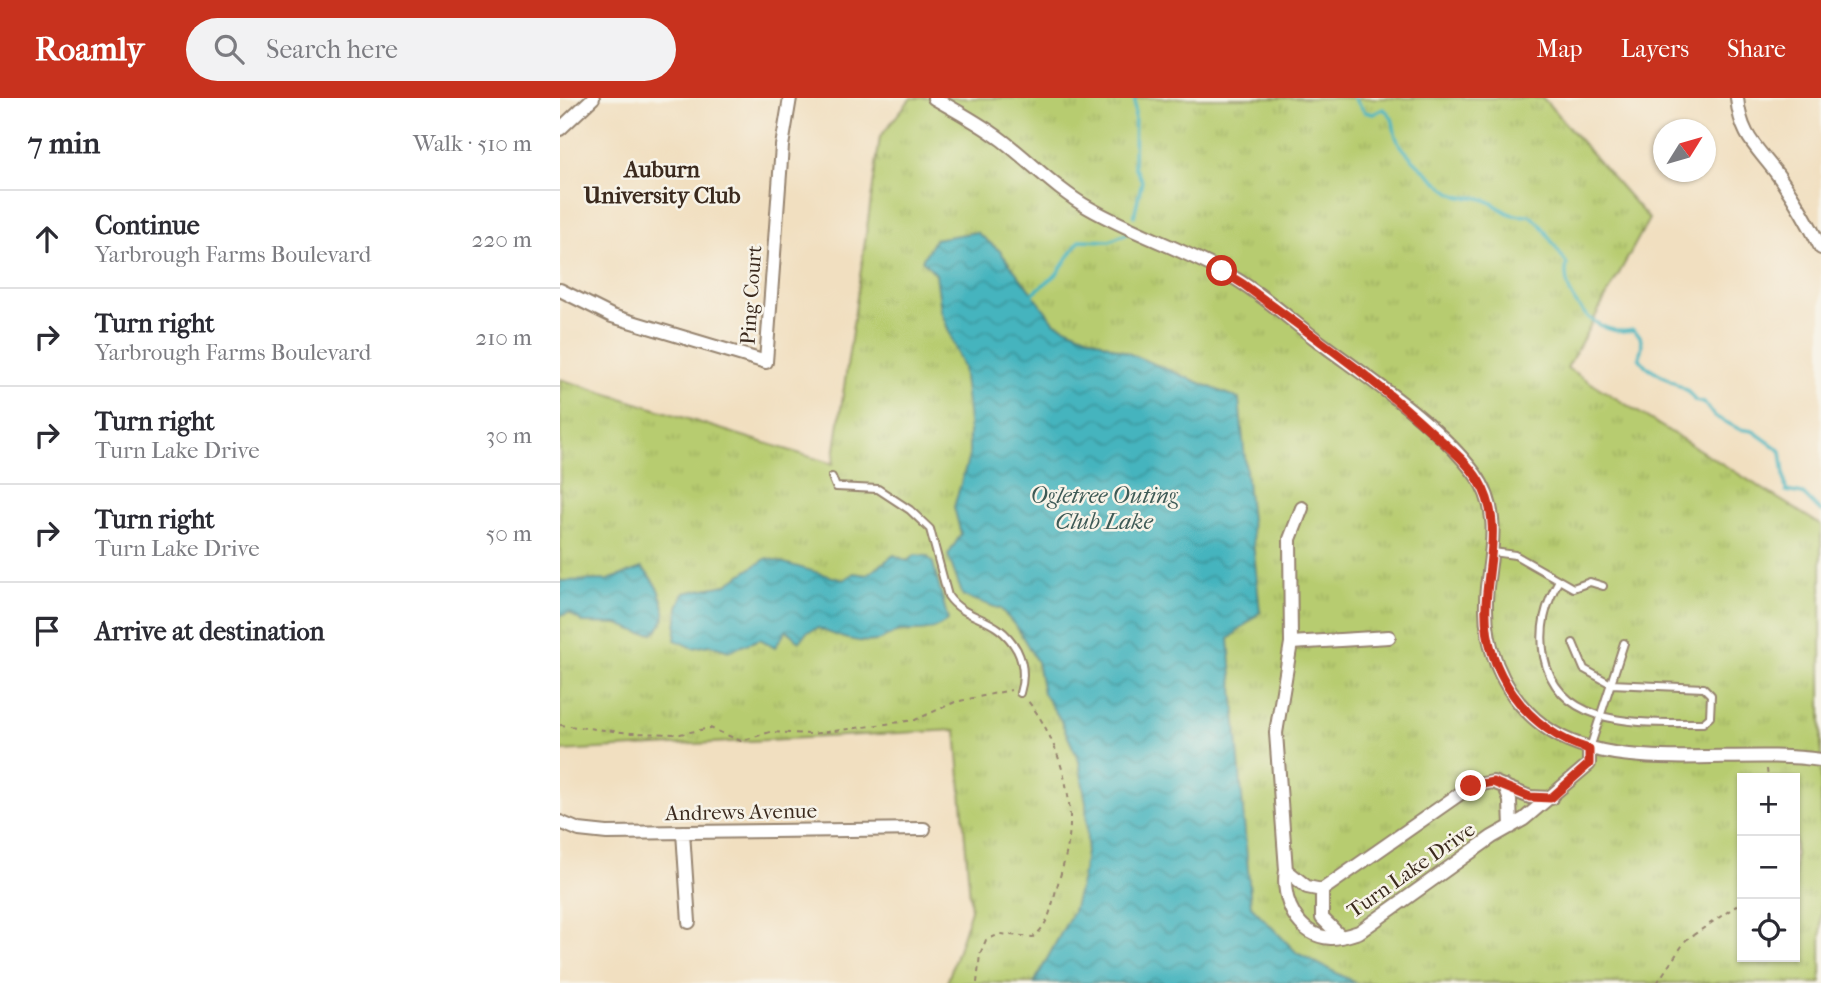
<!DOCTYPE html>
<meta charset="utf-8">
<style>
:root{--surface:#fff;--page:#f2f2f3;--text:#2b2b33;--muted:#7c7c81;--line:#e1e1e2;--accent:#c8321e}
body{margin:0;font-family:"IM FELL French Canon",serif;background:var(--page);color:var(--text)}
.controls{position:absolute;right:21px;bottom:21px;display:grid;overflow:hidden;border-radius:0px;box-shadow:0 2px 5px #0004}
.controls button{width:63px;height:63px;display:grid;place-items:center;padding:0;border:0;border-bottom:2px solid var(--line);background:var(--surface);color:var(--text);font:35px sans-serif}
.compass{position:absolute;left:1093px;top:21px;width:63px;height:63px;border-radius:50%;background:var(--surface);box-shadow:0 2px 5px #0004;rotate:53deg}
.stop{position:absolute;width:21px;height:21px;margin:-16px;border:5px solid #c8321e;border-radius:50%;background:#fff}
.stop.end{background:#c8321e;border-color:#fff;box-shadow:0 2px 7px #0008}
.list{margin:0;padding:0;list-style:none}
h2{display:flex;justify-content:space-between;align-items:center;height:91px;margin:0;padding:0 28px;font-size:30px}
h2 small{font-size:23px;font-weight:400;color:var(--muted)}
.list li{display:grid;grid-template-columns:46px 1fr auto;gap:21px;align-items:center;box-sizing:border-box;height:98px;padding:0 28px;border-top:2px solid var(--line)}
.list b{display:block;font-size:26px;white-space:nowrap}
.list p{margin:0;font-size:23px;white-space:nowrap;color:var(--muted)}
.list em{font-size:23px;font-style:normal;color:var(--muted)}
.icon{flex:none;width:38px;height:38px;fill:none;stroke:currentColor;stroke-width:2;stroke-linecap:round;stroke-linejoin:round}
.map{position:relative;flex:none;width:1261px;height:885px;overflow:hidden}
header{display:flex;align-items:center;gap:42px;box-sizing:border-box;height:98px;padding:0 35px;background:var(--accent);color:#fff}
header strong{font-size:33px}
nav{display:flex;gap:38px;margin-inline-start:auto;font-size:24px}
.search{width:490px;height:63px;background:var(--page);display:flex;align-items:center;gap:18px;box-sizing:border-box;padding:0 24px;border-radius:38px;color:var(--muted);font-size:26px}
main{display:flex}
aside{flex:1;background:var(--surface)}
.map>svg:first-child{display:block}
.grass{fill:url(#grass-tufts);stroke:#797b47;stroke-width:2;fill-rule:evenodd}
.water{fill:url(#water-waves);stroke:#406f6e;stroke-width:2}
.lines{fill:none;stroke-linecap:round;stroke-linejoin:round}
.stream{stroke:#45b4be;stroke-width:3.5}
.service-casing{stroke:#96846f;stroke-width:10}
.minor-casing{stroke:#96846f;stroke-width:16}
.path{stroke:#96846f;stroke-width:2;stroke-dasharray:5 5;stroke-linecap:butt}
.service{stroke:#fff;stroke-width:6}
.minor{stroke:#fff;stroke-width:12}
.route{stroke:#c8321e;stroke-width:9}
.labels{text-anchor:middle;stroke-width:5;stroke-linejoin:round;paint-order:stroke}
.street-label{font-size:21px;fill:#3b2a1e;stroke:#f7f3e8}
.neighbourhood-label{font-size:23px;font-weight:bold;fill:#3b2a1e;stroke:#f7f3e8}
.water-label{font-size:23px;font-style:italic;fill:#3e5a56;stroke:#f7f3e8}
</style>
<header>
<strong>Roamly</strong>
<div class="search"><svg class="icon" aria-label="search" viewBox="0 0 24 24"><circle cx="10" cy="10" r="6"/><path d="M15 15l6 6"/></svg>Search here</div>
<nav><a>Map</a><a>Layers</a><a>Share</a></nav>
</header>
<main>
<aside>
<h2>7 min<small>Walk · 510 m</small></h2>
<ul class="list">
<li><svg class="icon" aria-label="ahead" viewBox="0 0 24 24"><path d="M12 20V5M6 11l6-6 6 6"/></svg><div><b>Continue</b><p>Yarbrough Farms Boulevard</p></div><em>220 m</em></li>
<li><svg class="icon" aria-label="right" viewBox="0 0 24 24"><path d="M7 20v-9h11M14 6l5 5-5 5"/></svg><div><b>Turn right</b><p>Yarbrough Farms Boulevard</p></div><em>210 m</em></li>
<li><svg class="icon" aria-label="right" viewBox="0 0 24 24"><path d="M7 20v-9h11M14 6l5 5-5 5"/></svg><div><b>Turn right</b><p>Turn Lake Drive</p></div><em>30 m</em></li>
<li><svg class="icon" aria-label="right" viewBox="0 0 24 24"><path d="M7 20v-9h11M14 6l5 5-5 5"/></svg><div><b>Turn right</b><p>Turn Lake Drive</p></div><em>50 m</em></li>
<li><svg class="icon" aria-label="arrive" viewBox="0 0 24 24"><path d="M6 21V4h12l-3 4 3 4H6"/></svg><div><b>Arrive at destination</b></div></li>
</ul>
</aside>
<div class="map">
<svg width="1261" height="885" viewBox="0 0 1261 885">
<defs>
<pattern id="grass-tufts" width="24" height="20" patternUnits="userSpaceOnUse" patternTransform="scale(1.75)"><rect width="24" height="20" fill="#b7cc70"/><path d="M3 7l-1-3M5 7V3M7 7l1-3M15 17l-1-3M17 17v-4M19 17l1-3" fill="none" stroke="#9eaf61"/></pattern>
<pattern id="water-waves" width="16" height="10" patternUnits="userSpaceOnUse" patternTransform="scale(1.75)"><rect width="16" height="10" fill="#45b4be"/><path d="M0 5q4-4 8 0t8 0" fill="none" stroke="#3b939a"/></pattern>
</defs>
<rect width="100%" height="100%" fill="#f7f3e8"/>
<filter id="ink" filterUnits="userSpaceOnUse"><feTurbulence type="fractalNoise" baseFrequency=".0143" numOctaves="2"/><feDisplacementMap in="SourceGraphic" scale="14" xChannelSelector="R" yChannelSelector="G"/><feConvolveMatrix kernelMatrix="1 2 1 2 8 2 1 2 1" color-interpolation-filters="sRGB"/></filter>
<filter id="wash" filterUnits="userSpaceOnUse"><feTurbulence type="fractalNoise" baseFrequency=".00686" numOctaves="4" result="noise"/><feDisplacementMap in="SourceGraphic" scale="28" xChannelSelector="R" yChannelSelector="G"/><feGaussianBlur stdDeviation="1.57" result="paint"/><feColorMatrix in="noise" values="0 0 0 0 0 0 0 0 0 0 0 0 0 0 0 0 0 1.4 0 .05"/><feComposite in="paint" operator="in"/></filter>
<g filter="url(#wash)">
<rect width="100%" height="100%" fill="#f1dfc0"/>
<!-- grass -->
<path class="grass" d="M351,0H983L1089,121L1007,270L1261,427V885H387L411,812L396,632L0,653V281L273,366L320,39ZM1182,680H1235V859H1182Z"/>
<!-- water -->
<path class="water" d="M416,134L439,152L495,225L679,301L700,514L669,541L691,808L737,855L796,885H474L513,813L522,780L527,747L526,705L519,663L500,621L483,595L477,564L458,531L441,511L403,498L388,457L401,436L394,409L409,358V324L403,270L381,213L376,176L362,162L375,141Z
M334,457L347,463L355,457L367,458L373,465L388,522C373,535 360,533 342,533C333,533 325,542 316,543C295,546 277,538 258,530L247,534L239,544L227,532L215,549L200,541L169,553L150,547L133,550L115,542L118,509L124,495L165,487L207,460L283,482L294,475L307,477Z
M82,470C97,483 117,520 93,535H81L58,526L24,525L9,515L0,518V483L48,482Z"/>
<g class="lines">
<!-- stream -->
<path class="stream" d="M794,0L805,14L813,16L823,11C838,20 831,31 838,43C845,56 885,93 898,98C905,101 913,98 920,100C942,106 943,121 969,117L980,126L1007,166C999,199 1038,241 1073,232L1080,238L1082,247L1079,260L1086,268L1128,293L1135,303L1144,305L1154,318L1179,331L1193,333L1221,353L1226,393L1243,396L1261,414
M574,118L582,83L574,68L575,0
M472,200L473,195L496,177L520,142L550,143L568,135"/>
</g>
</g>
<g filter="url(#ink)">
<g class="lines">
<defs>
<path id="service" d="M272,379L276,389L318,391L350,412L370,431L388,498C406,524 437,516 457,552C464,566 465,579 460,595
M933,454L955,457L1013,490L1030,484L1043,488
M999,482C985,507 979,530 984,559C999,633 1085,624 1143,625L1150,619L1151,597L1144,590L1051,586L1024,571L1013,545
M1030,650L1064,545"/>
<path id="minor" d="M374,0C397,13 421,26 442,42C471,64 497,92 529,110C571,134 619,150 662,173C698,192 729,221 761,245C812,283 877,325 915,376C941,411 932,449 927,489C921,543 940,596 985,629C1053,679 1178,649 1261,662
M1177,0C1181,41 1198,49 1220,80C1235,102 1249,126 1261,150
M0,31L33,0
M0,192L52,218L206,264L222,48L230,0
M731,545L829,539
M945,688L950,703L951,729
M991,700L970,699L933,684L911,688L762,792L747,789L726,772C721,801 737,838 771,840C780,840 790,837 799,834L932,739L964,721L1029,666V651
M0,724L19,732L47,735L364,731
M123,734L129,824
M726,772L716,635L731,545L730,441L742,410
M762,792V820L781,839"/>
</defs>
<!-- service casing -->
<use href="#service" class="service-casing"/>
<!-- minor casing -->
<use href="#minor" class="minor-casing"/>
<!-- path -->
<path class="path" d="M0,627L71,635L120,636L150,630L181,643L210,634L252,636L355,622L395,604L451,592
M1207,671L1208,680
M417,885L420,856L426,842L440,836L473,839C489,827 491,810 496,792C501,775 507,757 509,739C515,696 495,635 467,602
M1097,885L1126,842L1182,804"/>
<!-- service -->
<use href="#service" class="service"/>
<!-- minor -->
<use href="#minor" class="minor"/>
</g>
</g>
<g class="lines" filter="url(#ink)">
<!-- route -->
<path class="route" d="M662,173L683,186C748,235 816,281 875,337C891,351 908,365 919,383C943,423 928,464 926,507C923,572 967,633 1029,651V666L991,700L970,699L933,684L911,688"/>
</g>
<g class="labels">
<!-- street labels -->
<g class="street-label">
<text transform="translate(191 197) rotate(-86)" y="7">Ping Court</text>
<text transform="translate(181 714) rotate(-1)" y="7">Andrews Avenue</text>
<text transform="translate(851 772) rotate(-35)" y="7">Turn Lake Drive</text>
</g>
<!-- neighbourhood labels -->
<g class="neighbourhood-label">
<text x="102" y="79">Auburn<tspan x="102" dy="26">University Club</tspan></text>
</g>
<!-- water labels -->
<g class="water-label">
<text x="544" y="405">Ogletree Outing<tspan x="544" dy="26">Club Lake</tspan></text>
</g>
</g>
</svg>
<div class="controls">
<button>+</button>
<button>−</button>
<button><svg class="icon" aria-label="locate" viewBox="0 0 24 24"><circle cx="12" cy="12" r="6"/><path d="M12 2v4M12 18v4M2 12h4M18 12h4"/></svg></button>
</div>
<svg class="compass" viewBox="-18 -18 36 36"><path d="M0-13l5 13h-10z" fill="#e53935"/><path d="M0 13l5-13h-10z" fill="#7c7c81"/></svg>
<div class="stop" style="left:662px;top:173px"></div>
<div class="stop end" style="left:911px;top:688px"></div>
</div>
</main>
